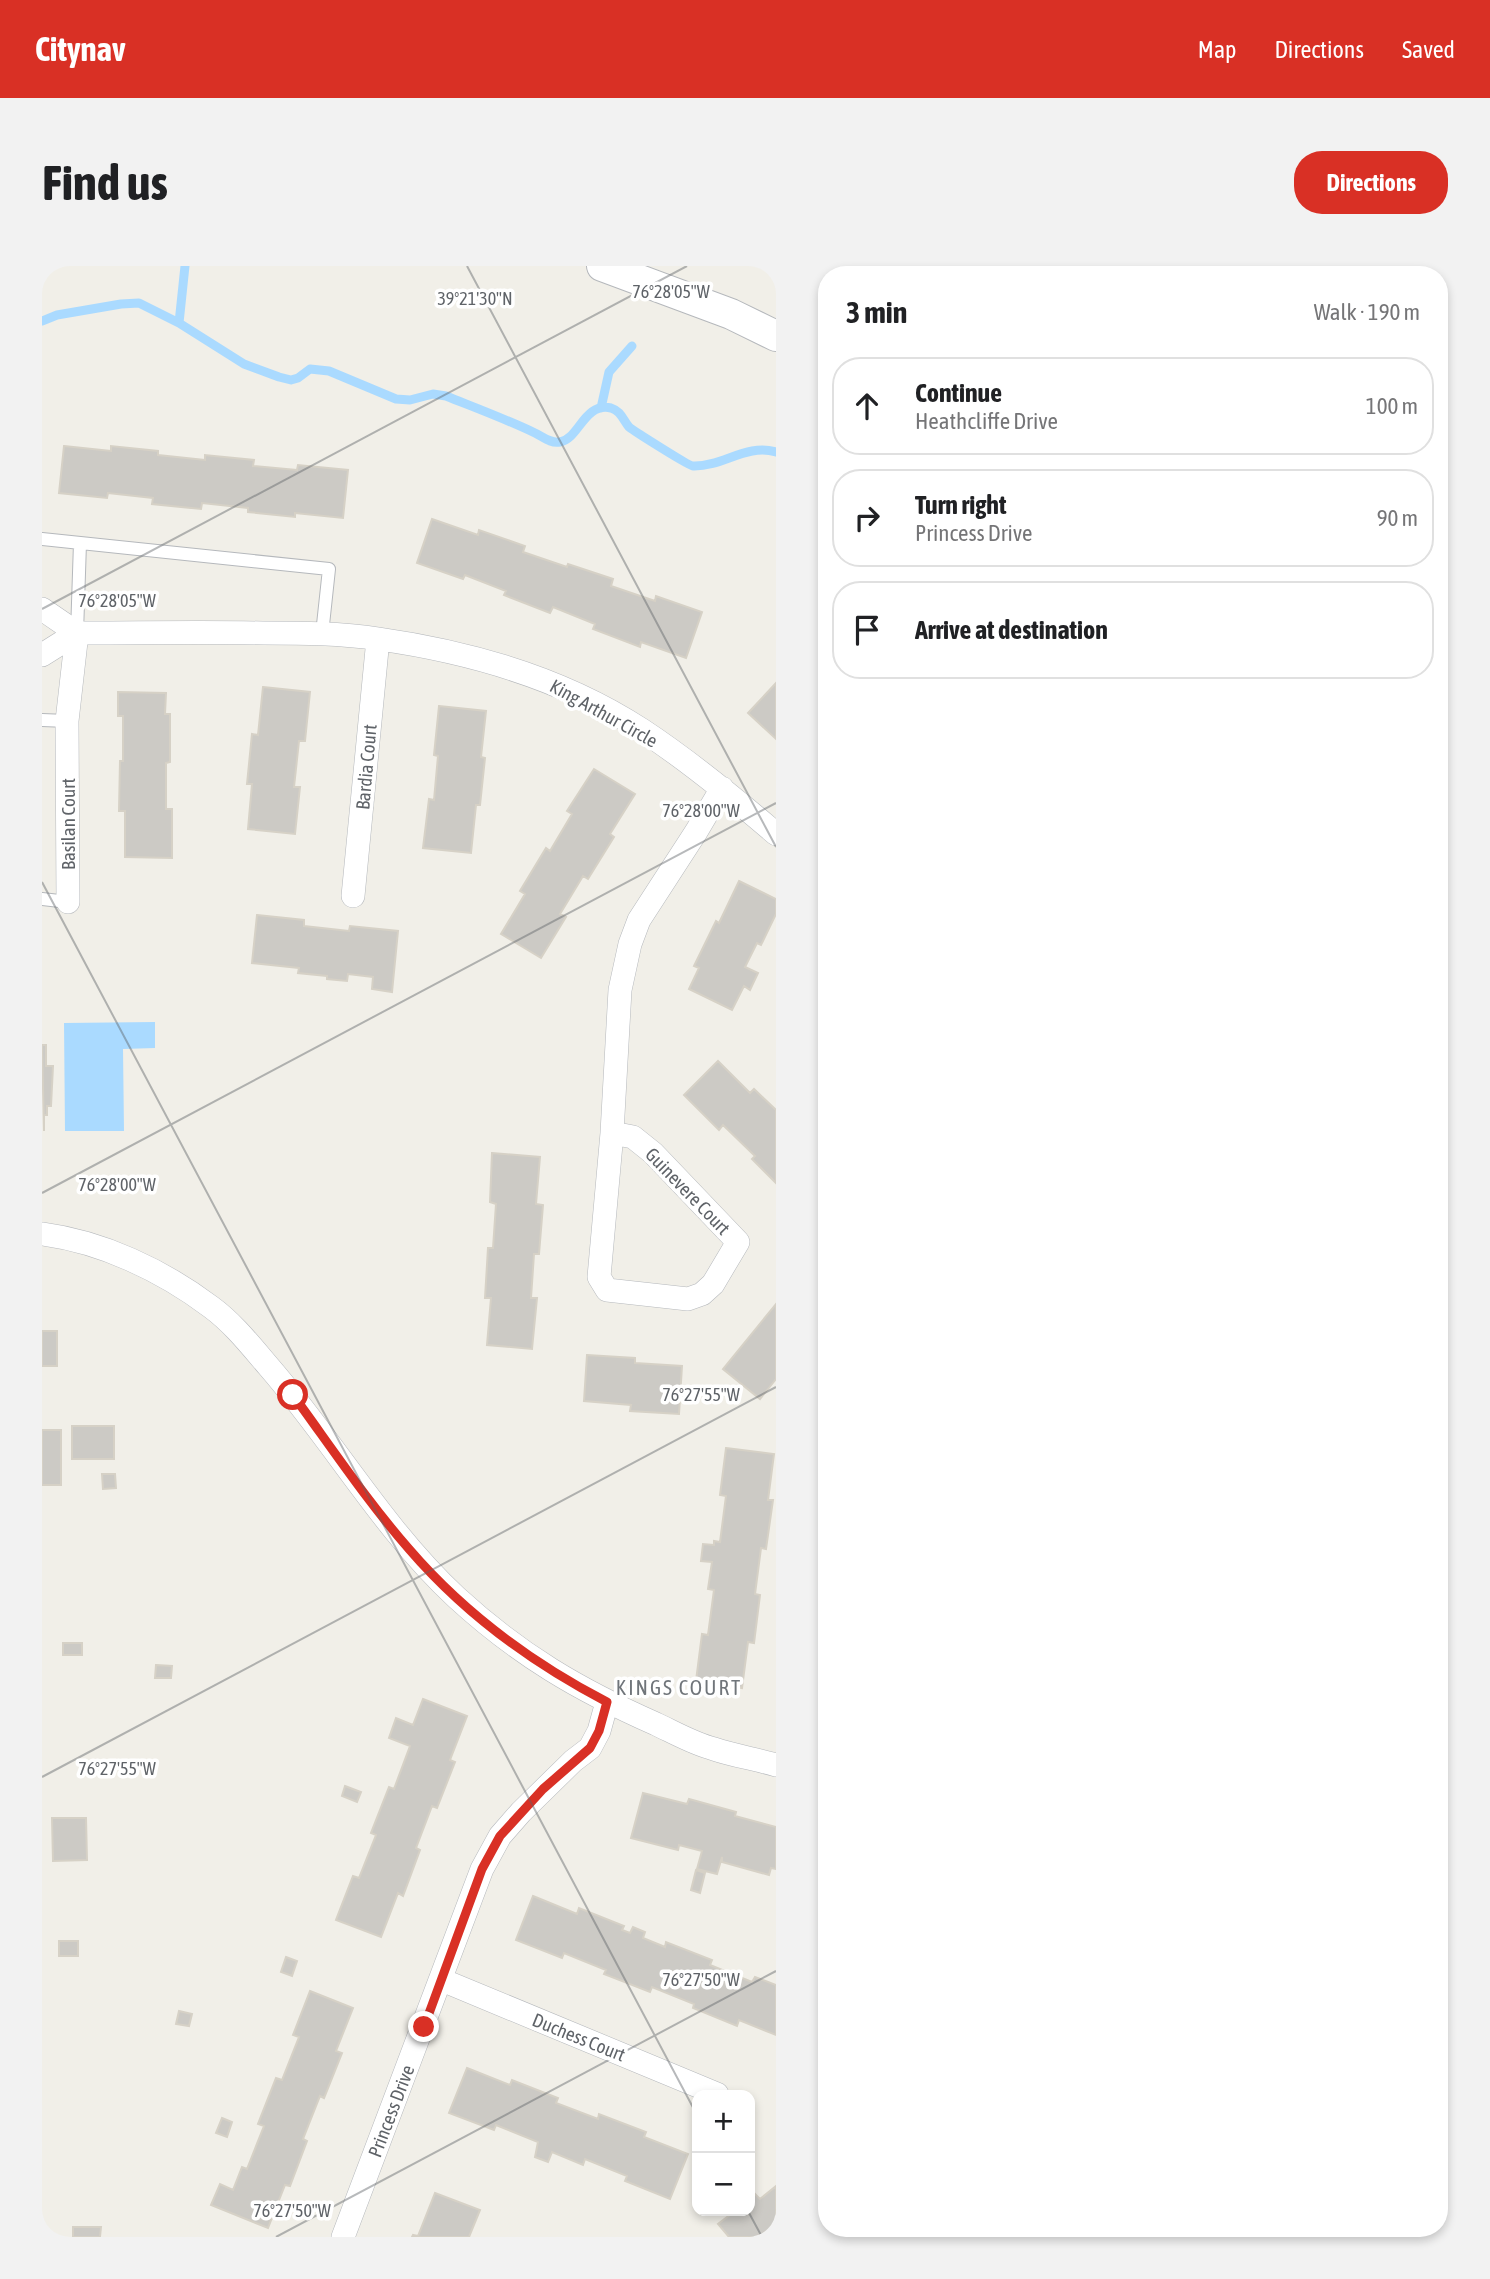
<!DOCTYPE html>
<meta charset="utf-8">
<style>
:root{--surface:#fff;--page:#f2f2f2;--text:#202124;--muted:#757577;--line:#e0e0e0;--accent:#d93025}
body{margin:0;font-family:"Asap Condensed",sans-serif;background:var(--page);color:var(--text)}
.controls{position:absolute;right:21px;bottom:21px;display:grid;overflow:hidden;border-radius:14px;box-shadow:0 4px 10px #0003}
.controls button{width:63px;height:63px;display:grid;place-items:center;padding:0;border:0;border-bottom:2px solid var(--line);background:var(--surface);color:var(--text);font:35px sans-serif}
.stop{position:absolute;width:21px;height:21px;margin:-16px;border:5px solid #d93025;border-radius:50%;background:#fff}
.stop.end{background:#d93025;border-color:#fff;box-shadow:0 2px 7px #0008}
.list{margin:0;padding:0;list-style:none}
h2{display:flex;justify-content:space-between;align-items:center;height:91px;margin:0;padding:0 28px;font-size:30px}
h2 small{font-size:23px;font-weight:400;color:var(--muted)}
.list li{display:grid;grid-template-columns:46px 1fr auto;gap:21px;align-items:center;box-sizing:border-box;height:98px;margin:0 14px 14px;padding:0 14px;border:2px solid var(--line);border-radius:28px}
.list b{display:block;font-size:26px;white-space:nowrap}
.list p{margin:0;font-size:23px;white-space:nowrap;color:var(--muted)}
.list em{font-size:23px;font-style:normal;color:var(--muted)}
.icon{flex:none;width:38px;height:38px;fill:none;stroke:currentColor;stroke-width:2;stroke-linecap:round;stroke-linejoin:round}
.map{position:relative;flex:none;width:734px;height:1971px;overflow:hidden;border-radius:28px}
header{display:flex;align-items:center;gap:42px;box-sizing:border-box;height:98px;padding:0 35px;background:var(--accent);color:#fff}
header strong{font-size:33px}
nav{display:flex;gap:38px;margin-inline-start:auto;font-size:24px}
.intro{display:flex;align-items:center;justify-content:space-between;box-sizing:border-box;height:168px;padding:0 42px}
h1{margin:0;font-size:49px}
.button{padding:18px 32px;border-radius:28px;background:var(--accent);color:#fff;font-size:24px;font-weight:700}
main{display:flex;gap:42px;padding:0 42px}
aside{flex:1;background:var(--surface);border-radius:28px;box-shadow:0 4px 10px #0003}
.map>svg:first-child{display:block}
.water{fill:#aadaff}
.lines{fill:none;stroke-linecap:round;stroke-linejoin:round}
.stream{stroke:#aadaff;stroke-width:9}
.building{fill:#cccac5;stroke:#d6d1c6;stroke-width:2}
.service-casing{stroke:#b5b8bc;stroke-width:14}
.minor-casing{stroke:#b5b8bc;stroke-width:24}
.tertiary-casing{stroke:#b5b8bc;stroke-width:32}
.service{stroke:#fff;stroke-width:12}
.minor{stroke:#fff;stroke-width:23}
.tertiary{stroke:#fff;stroke-width:30}
.route{stroke:#d93025;stroke-width:9}
.ticks{fill:none;stroke:#5f6368;stroke-width:2;stroke-opacity:0.45}
.labels{text-anchor:middle;stroke-width:7;stroke-linejoin:round;paint-order:stroke}
.street-label{font-size:19px;fill:#5f6368;stroke:#fff}
.neighbourhood-label{font-size:21px;letter-spacing:2px;fill:#70757a;stroke:#fff}
.ticks-label{font-size:18px;text-anchor:middle;fill:#5f6368;stroke:#fff;stroke-width:7;stroke-linejoin:round;paint-order:stroke}
</style>
<header>
<strong>Citynav</strong>
<nav><a>Map</a><a>Directions</a><a>Saved</a></nav>
</header>
<div class="intro"><h1>Find us</h1><a class="button">Directions</a></div>
<main>
<div class="map">
<svg width="734" height="1971" viewBox="0 0 734 1971">
<rect width="100%" height="100%" fill="#f1efe8"/>
<!-- water -->
<path class="water" d="M113,756V782L81,783L82,865H23L22,757Z"/>
<g class="lines">
<!-- stream -->
<path class="stream" d="M0,55L15,49L79,38L97,37L137,57L202,98L237,111L249,114L256,112L268,103L287,105L354,133L368,134L391,128L404,130C434,142 464,153 493,167C501,171 509,178 518,176C537,173 542,136 569,142C579,145 581,154 587,161C592,165 647,200 651,200C680,201 705,177 734,186
M137,57L143,0
M559,142L567,106L590,80"/>
</g>
<!-- building -->
<path class="building" d="M22,180L69,185V180L116,185V189L163,194V189L212,194L211,200L255,204L256,199L306,204L301,252L253,247V251L206,246V242L160,237L159,243L110,238L111,232L66,227L65,232L17,227Z
M390,253L436,269L437,264L483,280L481,286L525,301L526,298L571,313L569,320L613,335L614,330L660,346L644,392L599,376L598,381L551,363L553,358L511,341L508,347L462,329L464,325L423,309L421,313L375,297Z
M734,417V473L706,447Z
M221,421L268,426L263,475H257L252,521H258L253,568L206,563L210,518H205L210,468L216,469Z
M76,426L124,427L123,448H128V496L124,497V543H130V592L83,591V545H77L78,495H81V450H76Z
M397,440L444,445L439,491L443,492L438,539H434L429,587L381,582L387,533L392,534L396,490L392,489Z
M552,503L593,528L568,568L572,571L546,613L541,610L518,648L524,651L499,692L459,668L483,628L478,625L504,582L508,585L530,548L525,545Z
M697,615L734,633V648L719,679L715,677L703,701L716,707L708,724L702,720L690,744L647,723L657,702L652,700L674,655L677,657Z
M215,649L262,654V660L307,665L308,660L356,665L350,726L330,723L331,711L306,708L305,715L285,713V710L256,707L257,702L210,697Z
M0,779H4V800H11L9,840H5V849H2V865Z
M676,795L708,827L712,823L734,844V917L710,893L713,890L681,859L677,864L642,829Z
M450,887L498,891L494,938L501,939L497,988H492L489,1032H495L490,1083L445,1079L449,1032H443L446,982H451L454,938L448,936Z
M734,1038V1113L718,1133L681,1103Z
M0,1065H15V1100H0Z
M545,1089L593,1092V1097L640,1100L637,1148L588,1145L589,1139L542,1135Z
M30,1160H72V1193H30Z
M0,1164H19V1219H0Z
M684,1182L732,1188L726,1234H731L724,1283L719,1282L713,1328L718,1329L712,1377L706,1376L700,1422L654,1415L660,1368L666,1369L672,1324L666,1323L670,1296L659,1295L661,1278L672,1279V1275L678,1276L684,1230L678,1229Z
M60,1208H73L74,1222L61,1223Z
M21,1377H40V1389H21Z
M114,1399L130,1400L129,1412H113Z
M381,1433L425,1450L408,1494L413,1496L395,1542L390,1540L374,1582L378,1584L361,1630L356,1627L339,1671L294,1654L311,1610L317,1612L334,1569L329,1567L347,1521L352,1523L368,1480L347,1472L354,1452L371,1459Z
M303,1520L319,1526L315,1536L300,1530Z
M601,1527L645,1538L647,1533L694,1546L693,1550L734,1561V1603L729,1602L727,1609L680,1596V1591L675,1608L655,1603L660,1585L637,1579L636,1584L589,1572Z
M10,1552H44L45,1594L11,1595Z
M654,1604L663,1607L658,1627L649,1624Z
M491,1630L535,1648L537,1642L582,1660L580,1664L588,1667L591,1661L603,1666L601,1672L623,1681L624,1676L670,1694L668,1699L710,1716L713,1711L734,1719V1769L697,1754L695,1760L651,1742L652,1738L610,1721L608,1726L562,1708L564,1704L522,1687L520,1692L474,1674Z
M17,1675H36V1690H17Z
M244,1691L255,1695L250,1710L239,1706Z
M268,1725L311,1742L294,1785L300,1787L282,1832L278,1830L261,1873L265,1875L248,1920L243,1919L226,1962L169,1939L178,1918L191,1924L200,1901L205,1903L222,1860L216,1858L234,1812L240,1814L257,1771L251,1769Z
M137,1745L150,1748L147,1760L134,1758Z
M425,1802L468,1819L470,1814L516,1832L514,1837L556,1853L557,1848L604,1866L602,1871L646,1888L628,1933L583,1915L585,1910L543,1893L541,1899L510,1886L506,1896L493,1891L496,1876L454,1859L452,1864L407,1847Z
M180,1852L190,1856L185,1871L174,1867Z
M734,1920V1971H687L676,1958L693,1945H708V1923L718,1933Z
M393,1927L438,1944L427,1971H370L371,1969L376,1970Z
M31,1961H59L58,1971H31Z"/>
<g class="lines">
<defs>
<path id="service" d="M0,273L287,303L280,368
M35,367L38,277
M0,454L25,455
M0,633L26,636"/>
<path id="minor" d="M0,343L35,367L0,389
M311,630L336,373
M26,636L25,455L35,367C97,367 159,366 221,367C259,367 298,367 337,373C428,386 522,413 600,464C647,495 691,531 734,568
M570,867L591,871L611,887L696,976L671,1018L660,1028L646,1033L565,1024L557,1011Z
M570,867L578,724L588,678L597,654L654,566L680,522
M0,968C60,976 120,1004 169,1041C191,1057 209,1080 227,1101C292,1176 341,1263 414,1331C477,1389 537,1424 614,1458C633,1467 652,1478 672,1483C693,1490 714,1493 734,1499
M400,1714L675,1828
M301,1971L440,1603L458,1570L479,1546L531,1495L548,1482L557,1465L565,1436"/>
<path id="tertiary" d="M560,0L689,48L734,70"/>
</defs>
<!-- service casing -->
<use href="#service" class="service-casing"/>
<!-- minor casing -->
<use href="#minor" class="minor-casing"/>
<!-- tertiary casing -->
<use href="#tertiary" class="tertiary-casing"/>
<!-- service -->
<use href="#service" class="service"/>
<!-- minor -->
<use href="#minor" class="minor"/>
<!-- tertiary -->
<use href="#tertiary" class="tertiary"/>
</g>
<g class="lines">
<!-- route -->
<path class="route" d="M251,1129C289,1181 325,1235 367,1283C422,1347 490,1397 565,1436L557,1465L548,1482L501,1523L458,1570L440,1603L382,1761"/>
</g>
<!-- ticks -->
<path class="ticks" d="M425,0L734,581M0,343L645,0M0,616L655,1849M0,927L734,537M0,1511L734,1121M706,1945L720,1971M234,1971L734,1705"/>
<g class="labels">
<!-- street labels -->
<g class="street-label">
<text transform="translate(562 447) rotate(29)" y="7">King Arthur Circle</text>
<text transform="translate(324 501) rotate(-85)" y="7">Bardia Court</text>
<text transform="translate(26 558) rotate(-90)" y="7">Basilan Court</text>
<text transform="translate(646 925) rotate(46)" y="7">Guinevere Court</text>
<text transform="translate(537 1771) rotate(22)" y="7">Duchess Court</text>
<text transform="translate(349 1845) rotate(-69)" y="7">Princess Drive</text>
</g>
<!-- neighbourhood labels -->
<g class="neighbourhood-label">
<text x="637" y="1429">KINGS COURT</text>
</g>
</g>
<g class="ticks-label">
<text x="629" y="32">76°28'05"W</text>
<text x="433" y="39">39°21'30"N</text>
<text x="75" y="341">76°28'05"W</text>
<text x="659" y="551">76°28'00"W</text>
<text x="75" y="925">76°28'00"W</text>
<text x="659" y="1135">76°27'55"W</text>
<text x="75" y="1509">76°27'55"W</text>
<text x="659" y="1720">76°27'50"W</text>
<text x="250" y="1951">76°27'50"W</text>
</g>
</svg>
<div class="controls">
<button>+</button>
<button>−</button>
</div>
<div class="stop" style="left:251px;top:1129px"></div>
<div class="stop end" style="left:382px;top:1761px"></div>
</div>
<aside>
<h2>3 min<small>Walk · 190 m</small></h2>
<ul class="list">
<li><svg class="icon" aria-label="ahead" viewBox="0 0 24 24"><path d="M12 20V5M6 11l6-6 6 6"/></svg><div><b>Continue</b><p>Heathcliffe Drive</p></div><em>100 m</em></li>
<li><svg class="icon" aria-label="right" viewBox="0 0 24 24"><path d="M7 20v-9h11M14 6l5 5-5 5"/></svg><div><b>Turn right</b><p>Princess Drive</p></div><em>90 m</em></li>
<li><svg class="icon" aria-label="arrive" viewBox="0 0 24 24"><path d="M6 21V4h12l-3 4 3 4H6"/></svg><div><b>Arrive at destination</b></div></li>
</ul>
</aside>
</main>
